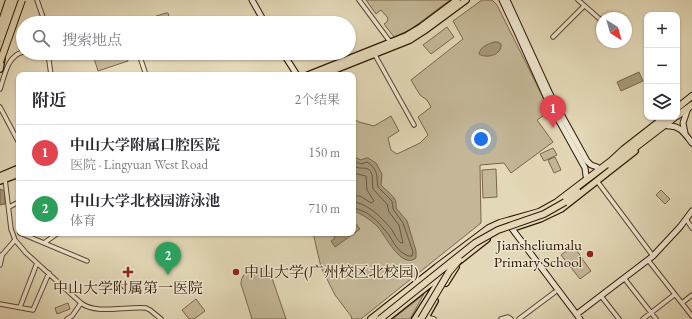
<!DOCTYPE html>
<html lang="zh">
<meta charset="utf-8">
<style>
:root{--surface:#fff;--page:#f2f2f3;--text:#2b2b33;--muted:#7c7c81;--line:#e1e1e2;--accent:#8f2418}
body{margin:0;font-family:"EB Garamond","Noto Serif SC",serif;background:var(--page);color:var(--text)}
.controls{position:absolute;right:12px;top:12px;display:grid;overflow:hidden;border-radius:8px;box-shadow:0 1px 3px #0004}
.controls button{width:36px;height:36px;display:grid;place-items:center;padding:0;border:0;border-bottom:1px solid var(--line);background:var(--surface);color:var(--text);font:20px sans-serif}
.compass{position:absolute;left:596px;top:12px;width:36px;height:36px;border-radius:50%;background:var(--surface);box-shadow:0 1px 3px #0004;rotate:143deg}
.you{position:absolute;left:481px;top:139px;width:14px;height:14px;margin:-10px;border:3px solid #fff;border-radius:50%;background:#1a73e8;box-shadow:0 0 0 6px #1a73e833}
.badge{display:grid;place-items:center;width:26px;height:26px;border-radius:50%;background:var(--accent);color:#fff;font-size:13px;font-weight:700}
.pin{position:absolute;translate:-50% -33px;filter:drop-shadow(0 1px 2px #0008)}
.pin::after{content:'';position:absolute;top:21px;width:14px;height:12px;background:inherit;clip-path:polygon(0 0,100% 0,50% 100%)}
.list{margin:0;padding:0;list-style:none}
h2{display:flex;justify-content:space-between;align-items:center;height:52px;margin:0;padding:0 16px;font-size:17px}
h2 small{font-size:13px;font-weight:400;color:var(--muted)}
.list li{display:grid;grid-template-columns:26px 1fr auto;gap:12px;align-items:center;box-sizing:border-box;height:56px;padding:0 16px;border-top:1px solid var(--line)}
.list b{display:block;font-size:15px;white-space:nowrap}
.list p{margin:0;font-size:13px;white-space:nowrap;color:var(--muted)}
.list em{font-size:13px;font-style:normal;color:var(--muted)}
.icon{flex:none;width:22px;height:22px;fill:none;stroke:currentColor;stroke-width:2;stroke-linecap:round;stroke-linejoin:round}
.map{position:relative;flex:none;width:692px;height:319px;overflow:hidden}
.search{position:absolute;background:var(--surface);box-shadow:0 1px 3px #0004;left:16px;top:16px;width:340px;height:44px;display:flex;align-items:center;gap:10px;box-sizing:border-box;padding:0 14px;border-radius:22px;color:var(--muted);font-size:15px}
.panel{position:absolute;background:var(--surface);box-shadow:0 1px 3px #0004;left:16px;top:72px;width:340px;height:164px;border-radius:8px}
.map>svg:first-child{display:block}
.green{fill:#c4b798;stroke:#79664d}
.water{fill:#a59679;stroke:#756349}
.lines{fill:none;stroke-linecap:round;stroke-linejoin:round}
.shore{stroke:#6a563e;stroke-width:1}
.street-casing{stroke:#5b462f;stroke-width:5.5}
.secondary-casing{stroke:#2e1602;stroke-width:7}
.primary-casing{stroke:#2e1602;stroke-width:8}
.highway-casing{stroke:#2e1602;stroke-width:8}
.street{stroke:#ede6d0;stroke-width:3.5}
.secondary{stroke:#ede6d0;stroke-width:5}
.primary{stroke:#e3d8b7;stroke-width:5.5}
.highway{stroke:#e3d8b7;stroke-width:6}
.highway-bridge-casing{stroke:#2e1602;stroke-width:8;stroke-linecap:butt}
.highway-bridge{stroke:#e3d8b7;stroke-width:6}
.poi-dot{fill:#8f2418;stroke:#ede6d0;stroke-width:1.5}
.labels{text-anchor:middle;stroke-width:3;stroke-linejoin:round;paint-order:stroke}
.poi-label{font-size:15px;fill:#2e1602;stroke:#ede6d0;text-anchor:end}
</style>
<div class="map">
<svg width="692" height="319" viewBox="0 0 692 319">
<rect width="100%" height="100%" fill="#e3d8b7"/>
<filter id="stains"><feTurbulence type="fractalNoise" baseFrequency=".005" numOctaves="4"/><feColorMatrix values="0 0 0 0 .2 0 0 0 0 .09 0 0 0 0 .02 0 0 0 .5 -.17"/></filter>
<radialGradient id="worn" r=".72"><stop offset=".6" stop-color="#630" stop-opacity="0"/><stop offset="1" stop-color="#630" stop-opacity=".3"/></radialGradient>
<!-- green -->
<path class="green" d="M366,0H450L410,30L394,37L384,24L387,22L388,18L381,10L376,14Z
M482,0H492L497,5L550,111L537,120L553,142L511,173L504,163L480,165L481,223L361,319H352L351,316L335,295L321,267L313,233H353V118L359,122L374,126L391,116L399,131L388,138L391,150L397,154L420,143L428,135L418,117L431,107L427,100L420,95L411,80L463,39L453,21Z
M166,13H168L170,20L168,23H118L132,18L141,21Z
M447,27L454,37L431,54L423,45Z
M99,53H125L128,61L98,71L93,55Z
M553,148L557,155L544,161L540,154Z
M555,157L561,170L554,173L548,160Z
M496,169L497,197L483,198L482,170Z
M661,190L670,199L665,204L656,195Z
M573,246L583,259L571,268L561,255Z
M583,260L591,271L580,279L572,269Z
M258,267L265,268L271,275L286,319H252L241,284C241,274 249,269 258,267Z
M424,294L410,319H393Z
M196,299L205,311L194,319H189L182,310Z
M68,303L70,309L57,314L55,308Z"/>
<!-- water -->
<path class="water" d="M494,42H498L501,44C502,55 487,59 479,54C480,47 488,44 494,42Z
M639,72L643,81L621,91L617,82Z
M354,157L361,160L366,158H368L376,163L382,174L381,185C388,193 398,197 396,208L407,221L416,251V258C401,270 385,234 377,226C370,219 361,214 353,210V158Z
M0,189L5,191V204L0,205Z
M355,223L360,229L335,247L331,241L335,238L332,234L334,233H353V225Z"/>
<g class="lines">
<!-- shore -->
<path class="shore" d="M353,161L361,164L367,162C379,170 376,176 378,187L392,201L393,209L403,223L413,252L412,256H408L401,252L395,245L389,235L378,222L367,213L353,207
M353,166C362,171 369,164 372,175C373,179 372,184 373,189L387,204L389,212L399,225L403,243H401C397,240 395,235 392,230C383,219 368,203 353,202
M353,173L366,176L367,190L374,201L371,203L360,196H353"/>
<defs>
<path id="street" d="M37,0L45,23
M359,0L391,43
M578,0L602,21
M553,37L584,6
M48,53L51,75
M139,54L146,75
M375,55L414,125
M0,89C5,75 7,56 23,52
M0,107L19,143
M5,179L11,229L15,240L26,253L81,303C96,315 127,306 146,308L150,310L161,319
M597,181L653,256
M9,207L19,202
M686,219L692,228
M20,233L87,261
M44,243L58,233
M0,256L3,254L15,240
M648,260L692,316
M0,265L2,256
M624,278L656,319
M601,296L619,319
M682,303L692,295
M0,304L33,310L49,273
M20,307L37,263
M426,317L434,319
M67,319L72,316L81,303
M501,319L508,317L511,319
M519,319L555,292
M643,319L674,295"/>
<path id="secondary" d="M252,0L265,23
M502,0L517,32L548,101L585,168L586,176
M507,0L550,94L587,161L591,165L597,167
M283,53L297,75
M668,126C680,125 685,134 692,143
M685,133L683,123L688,108
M510,226L580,319
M577,314L653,256L680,227L692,211"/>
<path id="primary" d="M0,38L13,0
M0,51L17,0
M0,69L2,58
M308,75L406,36L421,27L457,0
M322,75L410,40L424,31L466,0
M0,176L19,168
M0,181L19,174
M513,228L540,219L561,209L635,151
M446,283L456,267
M386,319L487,239
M415,319L441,278
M425,319L435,301"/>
<path id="highway" d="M0,27L9,0
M677,108L692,96
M677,116L692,105
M611,166L675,117
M565,202L578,192
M371,319L437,267L489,228L500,223L539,212L557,202L611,161L624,149L665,117"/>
</defs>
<!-- street casing -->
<use href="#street" class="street-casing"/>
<!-- secondary casing -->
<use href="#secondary" class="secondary-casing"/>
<!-- primary casing -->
<use href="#primary" class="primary-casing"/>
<!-- highway casing -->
<use href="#highway" class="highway-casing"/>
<!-- street -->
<use href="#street" class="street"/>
<!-- secondary -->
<use href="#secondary" class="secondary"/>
<!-- primary -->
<use href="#primary" class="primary"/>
<!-- highway -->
<use href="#highway" class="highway"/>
<defs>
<path id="highway-bridge" d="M0,62L22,0
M380,319L475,243L498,230L544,214L565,202
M421,319L449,272L459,260"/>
</defs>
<!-- highway-bridge casing -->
<use href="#highway-bridge" class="highway-bridge-casing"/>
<!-- highway-bridge -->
<use href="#highway-bridge" class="highway-bridge"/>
</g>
<!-- markers -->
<g class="poi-dot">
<circle cx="590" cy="254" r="4"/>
<path d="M126 266h4v4h4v4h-4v4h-4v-4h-4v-4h4z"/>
<circle cx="236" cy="272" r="4"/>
</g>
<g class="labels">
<!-- poi labels -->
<g class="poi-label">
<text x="582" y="250">Jiansheliumalu<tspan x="582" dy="17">Primary School</tspan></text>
<text x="244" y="277" text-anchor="start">中山大学(广州校区北校园)</text>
<text x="128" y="293" text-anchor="middle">中山大学附属第一医院</text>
</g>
</g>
<rect width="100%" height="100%" filter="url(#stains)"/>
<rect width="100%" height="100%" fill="url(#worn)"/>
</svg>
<div class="controls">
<button>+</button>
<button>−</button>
<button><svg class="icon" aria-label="layers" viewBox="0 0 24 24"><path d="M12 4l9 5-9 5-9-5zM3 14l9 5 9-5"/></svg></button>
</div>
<svg class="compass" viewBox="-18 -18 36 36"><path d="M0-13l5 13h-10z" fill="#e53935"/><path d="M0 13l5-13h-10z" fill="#7c7c81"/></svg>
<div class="you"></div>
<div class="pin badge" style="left:553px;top:128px;background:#e0444e">1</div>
<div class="pin badge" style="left:168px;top:275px;background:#2e9e5b">2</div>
<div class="search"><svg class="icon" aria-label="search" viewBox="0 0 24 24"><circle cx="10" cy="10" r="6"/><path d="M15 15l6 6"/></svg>搜索地点</div>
<section class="panel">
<h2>附近<small>2个结果</small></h2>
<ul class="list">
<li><span class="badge" style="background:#e0444e">1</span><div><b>中山大学附属口腔医院</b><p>医院 · Lingyuan West Road</p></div><em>150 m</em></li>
<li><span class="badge" style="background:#2e9e5b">2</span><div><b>中山大学北校园游泳池</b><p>体育</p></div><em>710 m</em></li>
</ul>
</section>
</div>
